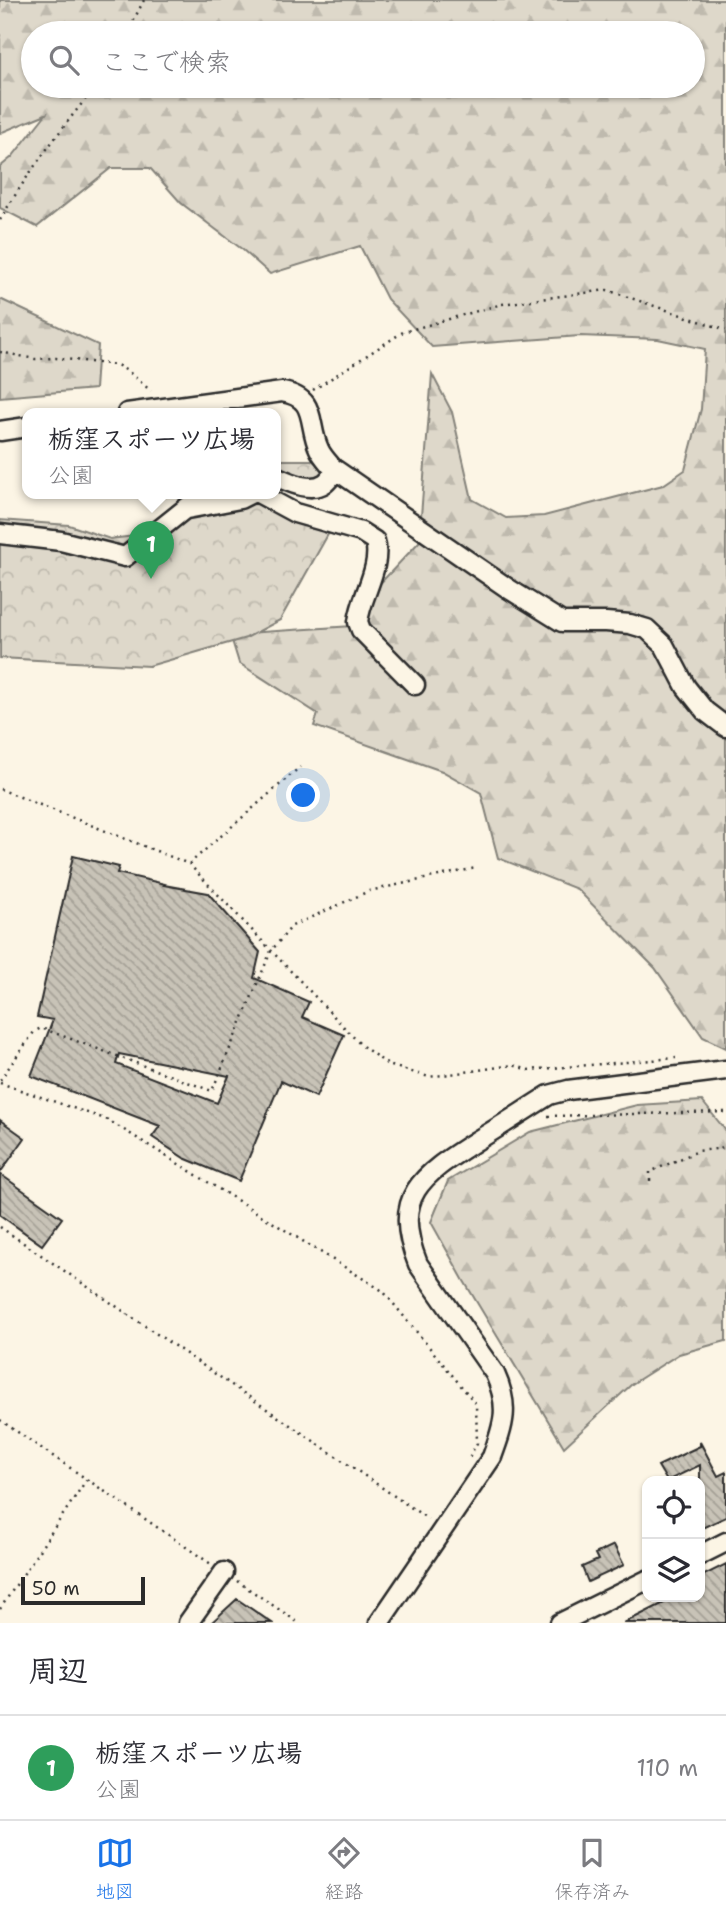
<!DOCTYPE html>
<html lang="ja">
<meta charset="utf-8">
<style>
:root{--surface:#fff;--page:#f7f7f7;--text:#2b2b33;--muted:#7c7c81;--line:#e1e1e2;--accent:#1a73e8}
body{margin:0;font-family:"Shantell Sans","Klee One",sans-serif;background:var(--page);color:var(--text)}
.controls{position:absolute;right:21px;bottom:21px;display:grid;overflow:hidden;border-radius:14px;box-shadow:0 2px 5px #0004}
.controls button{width:63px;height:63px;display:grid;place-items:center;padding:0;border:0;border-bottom:2px solid var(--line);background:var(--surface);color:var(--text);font:35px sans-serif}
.scale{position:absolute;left:21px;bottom:18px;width:124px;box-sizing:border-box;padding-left:7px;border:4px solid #2b2b2b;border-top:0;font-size:19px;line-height:24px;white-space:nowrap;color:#2b2b2b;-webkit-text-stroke:5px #fcf5e5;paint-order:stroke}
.you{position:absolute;left:304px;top:796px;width:24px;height:24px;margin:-18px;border:5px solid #fff;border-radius:50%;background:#1a73e8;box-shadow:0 0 0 10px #1a73e833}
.badge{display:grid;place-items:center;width:46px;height:46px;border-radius:50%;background:var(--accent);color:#fff;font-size:23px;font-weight:700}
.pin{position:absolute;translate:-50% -58px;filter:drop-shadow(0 2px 4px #0008)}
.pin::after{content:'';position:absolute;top:37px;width:24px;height:21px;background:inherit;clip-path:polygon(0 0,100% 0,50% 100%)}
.popup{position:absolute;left:22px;top:408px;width:259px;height:91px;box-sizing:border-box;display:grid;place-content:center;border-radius:14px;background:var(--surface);filter:drop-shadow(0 2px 5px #0005);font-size:23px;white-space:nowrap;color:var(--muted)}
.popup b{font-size:26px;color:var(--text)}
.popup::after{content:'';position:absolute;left:50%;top:100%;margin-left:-14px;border:14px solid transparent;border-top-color:var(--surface)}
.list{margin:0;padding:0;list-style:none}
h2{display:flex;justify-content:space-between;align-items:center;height:91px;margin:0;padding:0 28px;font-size:30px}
h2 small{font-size:23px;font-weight:400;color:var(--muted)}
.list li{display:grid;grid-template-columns:46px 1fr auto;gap:21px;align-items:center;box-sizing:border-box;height:105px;padding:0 28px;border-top:2px solid var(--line)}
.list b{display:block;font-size:26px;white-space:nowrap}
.list p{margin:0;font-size:23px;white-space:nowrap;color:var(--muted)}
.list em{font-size:23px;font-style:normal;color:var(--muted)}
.icon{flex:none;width:38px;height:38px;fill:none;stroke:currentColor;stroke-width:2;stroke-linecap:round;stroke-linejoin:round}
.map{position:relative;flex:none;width:726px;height:1623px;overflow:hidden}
.search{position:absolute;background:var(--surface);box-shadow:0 2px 5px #0004;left:21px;right:21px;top:21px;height:77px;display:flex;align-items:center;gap:18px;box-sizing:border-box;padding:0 24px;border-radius:38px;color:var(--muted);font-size:26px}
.sheet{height:196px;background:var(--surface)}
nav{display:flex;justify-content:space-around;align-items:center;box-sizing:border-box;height:98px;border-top:2px solid var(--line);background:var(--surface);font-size:19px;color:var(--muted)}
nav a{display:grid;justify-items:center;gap:4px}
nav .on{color:var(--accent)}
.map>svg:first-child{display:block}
.forest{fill:url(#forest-firs);stroke:#84827a;stroke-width:2;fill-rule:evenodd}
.park{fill:url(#park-crowns);stroke:#84827a;stroke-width:2}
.building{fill:url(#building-back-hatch);stroke:#2b2b2b;stroke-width:2;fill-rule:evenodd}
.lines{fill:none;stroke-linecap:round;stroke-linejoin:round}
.minor-casing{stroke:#2b2b2b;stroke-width:23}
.path{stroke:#2b2b2b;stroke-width:2.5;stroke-dasharray:2 5;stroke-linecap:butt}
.minor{stroke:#fcf5e5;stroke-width:18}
</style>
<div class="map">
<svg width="726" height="1623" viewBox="0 0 726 1623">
<defs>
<pattern id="forest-firs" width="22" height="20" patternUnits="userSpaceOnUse" patternTransform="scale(1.75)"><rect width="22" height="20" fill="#ded8ca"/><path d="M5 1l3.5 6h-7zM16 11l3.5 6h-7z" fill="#bfbaae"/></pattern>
<pattern id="park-crowns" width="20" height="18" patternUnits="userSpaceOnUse" patternTransform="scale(1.75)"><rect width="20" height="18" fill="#ded8ca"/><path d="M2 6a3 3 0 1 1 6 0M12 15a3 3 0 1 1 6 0" fill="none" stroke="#bfbaae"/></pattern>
<pattern id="building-back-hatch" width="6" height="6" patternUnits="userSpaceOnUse" patternTransform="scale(1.75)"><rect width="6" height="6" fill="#c8c3b7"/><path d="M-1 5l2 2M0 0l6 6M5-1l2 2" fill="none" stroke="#a39f95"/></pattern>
</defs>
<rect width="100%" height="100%" fill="#fcf5e5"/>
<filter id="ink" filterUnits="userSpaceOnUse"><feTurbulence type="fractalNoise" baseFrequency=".0143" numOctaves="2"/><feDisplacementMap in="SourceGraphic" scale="14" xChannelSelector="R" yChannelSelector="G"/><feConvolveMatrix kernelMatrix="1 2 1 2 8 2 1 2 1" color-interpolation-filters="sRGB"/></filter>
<g filter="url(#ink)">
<!-- forest -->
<path class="forest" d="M0,0H726V1048L703,1037L655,968L577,889L498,858L481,793L442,771L314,726L318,714L239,663L230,634L353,626L372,592L419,542L432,374L452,412L472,499L506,518L544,516L663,485L685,470L701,409L705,349L658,339L580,336L432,347L387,299L360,246L270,274L243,250L181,203L150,168H111L37,227L0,208V167L12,157L46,114L0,133ZM33,33H693V86H33Z
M0,299L98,345L95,389L0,397Z
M702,1101L726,1131V1341L679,1354L632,1384L564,1447L464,1281L431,1222L448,1181L530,1132L637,1105Z"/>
<!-- park -->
<path class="park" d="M275,459L278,460H311L323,467L342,482L311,498L285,490L279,494L331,529L280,620L246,638L149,666L0,658V520L69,525L110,539L135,536L189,493H275Z"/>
<!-- building -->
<path class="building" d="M73,856L119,867L117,873L165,884L164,885L208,893L260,952L254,978L309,1002L302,1017L344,1035L316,1097L281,1081L239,1181L184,1158L152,1137L160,1126L31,1076L53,1020L37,1017ZM119,1054L229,1076L217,1103L116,1064Z
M0,1120L25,1138L0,1173Z
M0,1174L62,1218L42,1245L0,1215Z
M700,1442L718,1476L726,1472V1517L700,1529V1465L667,1481L658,1466L700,1446Z
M614,1545L624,1565L588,1582L582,1567L598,1560L595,1554Z
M726,1564V1623H624L666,1602L664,1597H700V1577Z
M237,1599L272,1623H211Z"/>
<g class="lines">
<defs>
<path id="minor" d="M127,413L282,392C318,398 307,423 319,449C322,456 328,462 333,468L509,589L562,622H606L630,624L647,629L664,645L686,687L705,711L726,727
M0,431L27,427
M275,476C289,482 310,493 325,483C329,480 333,474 336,470
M258,493L295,513L361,532L375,541C382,568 361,595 358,622L361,630L415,685
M187,509L240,499L252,493
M0,534L61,541L125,557L205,493
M700,1555L726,1542
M188,1623L224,1572
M379,1623L492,1457C504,1424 510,1407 495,1374L418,1264C390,1195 423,1175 476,1141C501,1126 525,1110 549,1095L568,1090L726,1070
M560,1623L647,1580"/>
</defs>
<!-- minor casing -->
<use href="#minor" class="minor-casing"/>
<!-- path -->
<path class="path" d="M127,33L144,0
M0,220C28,172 61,129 96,86
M0,352L35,359L56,358L117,365L129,372L151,391
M313,390L403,332L502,304L607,290L726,330
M0,789L189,864L361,1045L388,1065L429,1077L513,1065L528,1070L676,1058
M189,864L300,767
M0,1080L34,1032L41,1028L212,1091L271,951L292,926L369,891L476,868
M0,1083L108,1120L383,1291L476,1404L477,1443L467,1461
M548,1116L726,1112
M650,1181V1172L698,1151L726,1148
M0,1227L428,1519
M0,1420L211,1564
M237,1581L299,1623
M0,1609L87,1479"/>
<!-- minor -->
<use href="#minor" class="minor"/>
</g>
</g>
</svg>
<div class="controls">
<button><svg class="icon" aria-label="locate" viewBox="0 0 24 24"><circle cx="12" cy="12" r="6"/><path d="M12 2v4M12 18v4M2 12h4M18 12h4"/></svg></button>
<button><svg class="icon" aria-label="layers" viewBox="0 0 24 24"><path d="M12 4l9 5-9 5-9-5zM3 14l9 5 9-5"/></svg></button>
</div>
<div class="scale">50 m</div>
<div class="you"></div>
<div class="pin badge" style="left:151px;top:579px;background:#2e9e5b">1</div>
<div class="popup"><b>栃窪スポーツ広場</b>公園</div>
<div class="search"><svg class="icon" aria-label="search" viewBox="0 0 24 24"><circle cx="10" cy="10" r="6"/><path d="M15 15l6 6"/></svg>ここで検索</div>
</div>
<section class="sheet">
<h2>周辺<small></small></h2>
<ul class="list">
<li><span class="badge" style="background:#2e9e5b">1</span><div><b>栃窪スポーツ広場</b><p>公園</p></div><em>110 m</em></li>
</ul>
</section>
<nav>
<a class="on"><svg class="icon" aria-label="map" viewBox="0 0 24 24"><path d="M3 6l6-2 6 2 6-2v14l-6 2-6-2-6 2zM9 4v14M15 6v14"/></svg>地図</a>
<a><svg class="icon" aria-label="directions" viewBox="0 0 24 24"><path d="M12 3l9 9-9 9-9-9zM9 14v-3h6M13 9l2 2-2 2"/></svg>経路</a>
<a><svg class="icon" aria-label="saved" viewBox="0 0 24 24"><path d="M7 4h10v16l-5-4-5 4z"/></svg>保存済み</a>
</nav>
